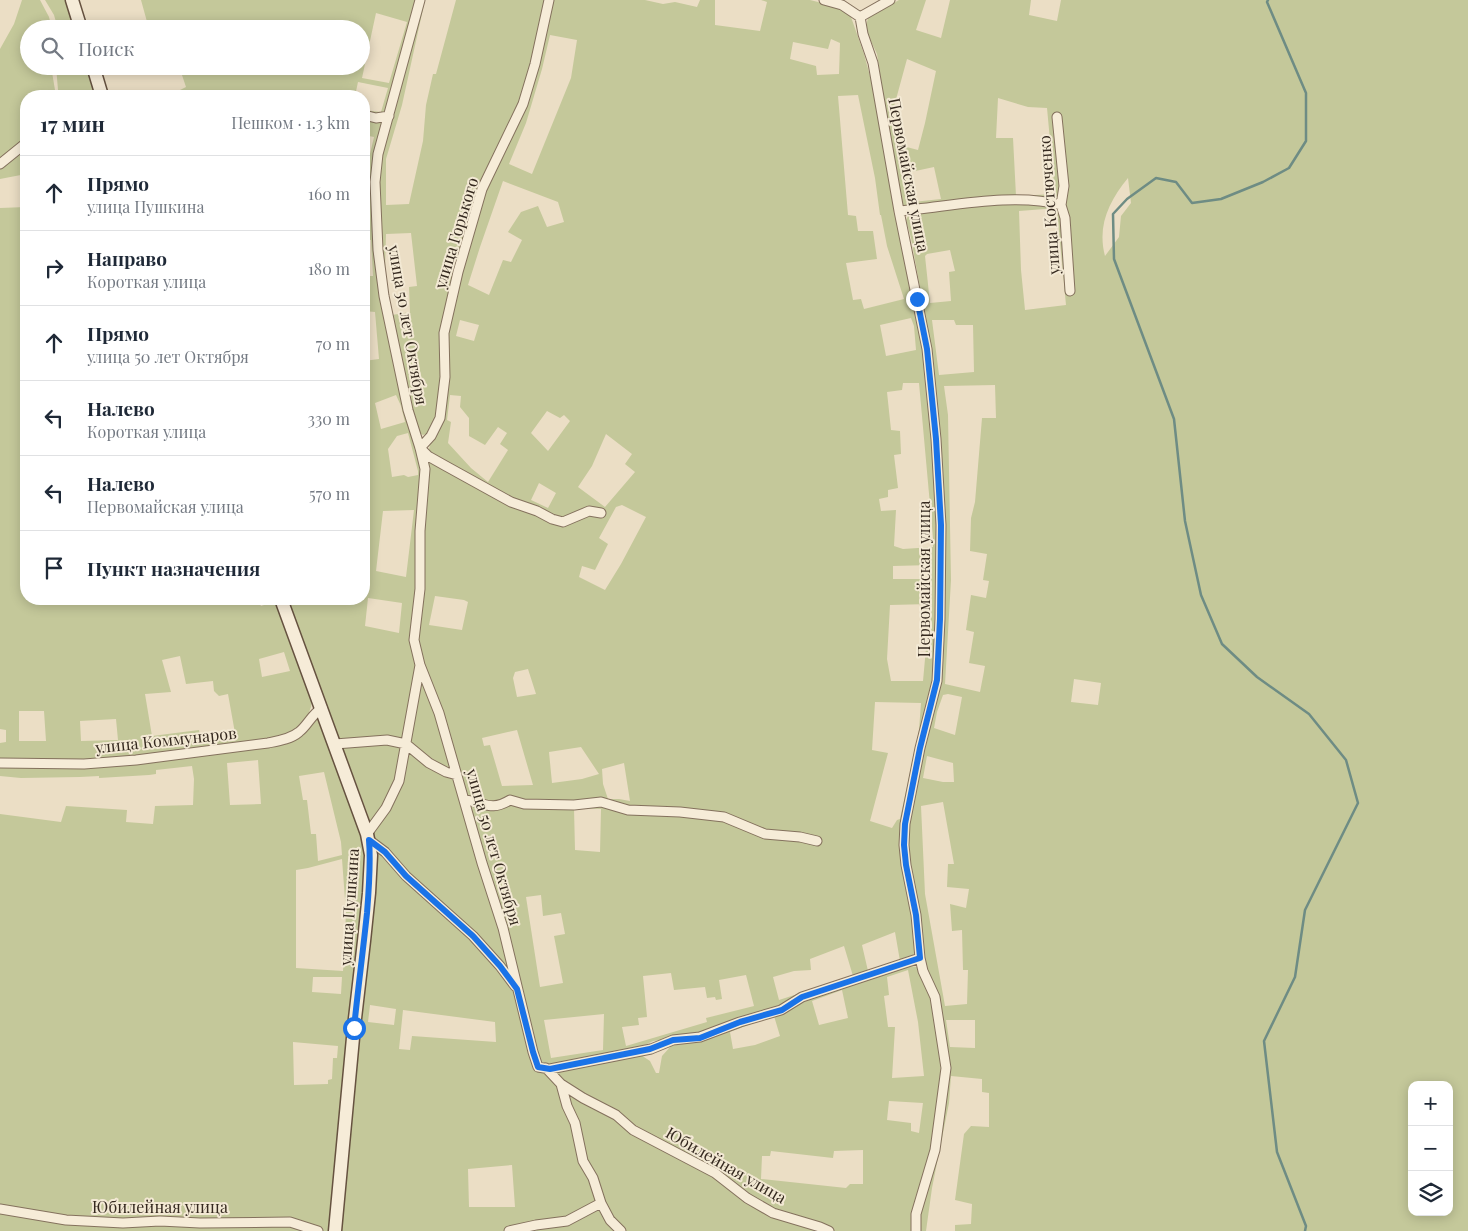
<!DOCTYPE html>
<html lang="ru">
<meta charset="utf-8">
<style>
:root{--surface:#fff;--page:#f2f2f3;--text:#1f2937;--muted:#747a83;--line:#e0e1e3}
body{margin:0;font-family:"Playfair Display",serif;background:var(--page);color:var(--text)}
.controls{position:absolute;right:15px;bottom:15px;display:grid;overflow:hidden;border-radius:10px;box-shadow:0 2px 12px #0003}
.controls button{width:45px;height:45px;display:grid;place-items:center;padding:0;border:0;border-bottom:1px solid var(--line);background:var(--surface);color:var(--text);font:25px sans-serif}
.stop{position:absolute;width:15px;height:15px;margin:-11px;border:4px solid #1a73e8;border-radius:50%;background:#fff}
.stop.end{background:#1a73e8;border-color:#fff;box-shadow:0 1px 5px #0008}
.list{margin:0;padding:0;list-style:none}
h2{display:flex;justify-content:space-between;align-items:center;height:65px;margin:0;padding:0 20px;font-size:21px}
h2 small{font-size:16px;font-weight:400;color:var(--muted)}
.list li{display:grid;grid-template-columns:32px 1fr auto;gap:15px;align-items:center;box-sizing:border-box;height:75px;padding:0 20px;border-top:1px solid var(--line)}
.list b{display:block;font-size:19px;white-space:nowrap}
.list p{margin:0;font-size:16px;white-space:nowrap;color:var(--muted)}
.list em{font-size:16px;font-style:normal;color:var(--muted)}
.icon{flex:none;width:28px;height:28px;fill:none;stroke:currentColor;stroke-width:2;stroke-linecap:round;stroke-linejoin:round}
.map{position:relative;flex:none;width:1468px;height:1231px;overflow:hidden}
.search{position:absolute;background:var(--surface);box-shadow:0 2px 12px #0003;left:20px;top:20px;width:350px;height:55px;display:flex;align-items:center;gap:12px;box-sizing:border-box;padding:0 18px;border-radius:28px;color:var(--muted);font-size:19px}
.panel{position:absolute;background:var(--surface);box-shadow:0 2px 12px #0003;left:20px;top:90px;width:350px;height:515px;border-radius:20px}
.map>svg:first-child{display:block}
.green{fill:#c4c89a;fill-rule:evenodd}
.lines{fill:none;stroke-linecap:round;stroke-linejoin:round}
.stream{stroke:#6e8c84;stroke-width:2.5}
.street-casing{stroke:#84715d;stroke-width:11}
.secondary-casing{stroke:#665240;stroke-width:15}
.street{stroke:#f6ecd8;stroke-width:9}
.secondary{stroke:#f6ecd8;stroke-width:12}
.route{stroke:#1a73e8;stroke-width:6}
.labels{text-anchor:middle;stroke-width:4;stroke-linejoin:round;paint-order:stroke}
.street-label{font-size:16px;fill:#35291f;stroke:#f3e9d4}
</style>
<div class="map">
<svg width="1468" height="1231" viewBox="0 0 1468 1231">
<rect width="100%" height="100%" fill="#ebdec5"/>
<!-- green -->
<path class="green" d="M22,0H40L49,17L52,29H29V66H51L56,96H26V140L17,145L0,159V49L14,24Z
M45,0H68L77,29H58L54,15Z
M141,0H417L386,114L376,116L364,113V110L381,112L388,88L358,82L355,96H179L178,91L186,87L179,66H361V29H149ZM376,13L407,22L389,83L362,78Z
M422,0H425L402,105L386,159V205L409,204L423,141L426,105L433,74H436L456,0H547L519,106L499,150L452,295L443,375L437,416L429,433L423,435L418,432L410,406L385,293L377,206L382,153ZM411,233L417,286L409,287L410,312L392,315L388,296L385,270L386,234Z
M551,0H645L663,4L675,2L697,7L700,0H715V25L760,31L767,2L761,0H810L834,6L845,11L851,17L864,54L871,80L897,219L910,282L916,301L925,361L938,503L939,571L937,640L934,682L913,770L904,820L901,843L904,868L915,919L917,946L914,954L902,962L800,996L781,1007L749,1015L704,1033L694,1036L653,1041L637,1049L553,1066L554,1072L641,1055L650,1061L656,1073H659L662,1056L671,1046L701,1040L741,1024L781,1012L806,998L910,966L917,967L930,995L935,1010L941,1065L934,1134L929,1162L921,1186L916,1195L913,1214V1231H341L347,1146L371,921L375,856L368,815L287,599H364V361L379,359L375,312L364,311V276H373L371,240L364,239V175H365L374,137L364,135V116L376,119L385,118L376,157L373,176L374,227L381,292L400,384L407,415L420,455L421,474L418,549L412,641L416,659H423L417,639L422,584L427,461L430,444L442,416L446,393L447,375L446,347L449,329L460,271L484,190L524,104L537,64ZM550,35L577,40L571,78L532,174L509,164L526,123L542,69ZM831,39L840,43L839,74L817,75L816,66L790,59L793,42L828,49ZM858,95L875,178L880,215H881L887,246L904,299L864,309L861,299L853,300L846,263L877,259L873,231H858L856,216L848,215L838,96ZM503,181L558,202L564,222L547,227L538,206L521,212L508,232L522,240L511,262L503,260L489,295L468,285L480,247ZM911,318L914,326L916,350L886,356L880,325ZM460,320L479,325L474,341L456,336ZM903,383H919L933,538V547L903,549L894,546L896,510L881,511L879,499L888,497V490L898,488L894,455L901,454L900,431L891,430L887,392L902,390ZM396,395L401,406L405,422L381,429L375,403ZM450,395L461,396L460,407L469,418V436L485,445L498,427L507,433L500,444L508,450L488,482L471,468L448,443L451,422L447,420ZM547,411L560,418L564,415L570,421L548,451L531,433ZM408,433L418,471V475L408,477L404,475L392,477L388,449L397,436ZM606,434L632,454L625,464L635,472L605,507L578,487L592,466ZM539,483L556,493L548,508L531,500ZM622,505L646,517L621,564L605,590L579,577L582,566L595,570L608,544L599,538L616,507ZM414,510L406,577L376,571L383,511ZM932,565L931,579H893V566ZM435,596L464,600L468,602L462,630L429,625ZM368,598L402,603L399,633L365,626ZM930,604L923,681H891L887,659L890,605ZM528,669L536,694L517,697L513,678L515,672ZM875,702L921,703L919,730L900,819L897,820L892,828L870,821L888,753L872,750ZM517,730L533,785L502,786L490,745L484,746L482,738ZM581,747L599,774L582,779L552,783L549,752ZM624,763L630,801L619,799H608L603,784L602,769ZM510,799L523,803L573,804L601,801L627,809L645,810L680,811L724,815L761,831L786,835H798L820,841L821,843L765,835L724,818L680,813H641L626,811L601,804L572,806H522L512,803H507V800ZM574,808L601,809L600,852L575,850ZM541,895L543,916L561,913L565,934L554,936L563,983L540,987L526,897ZM895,932L900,961L868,971L862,945ZM844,946L853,976L779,1000L773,977L794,971L811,970L810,959ZM908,970L918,1022L924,1076L892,1078L895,1027H888L884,996L889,995L887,977ZM671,973L674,990L705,987L707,998L715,997L716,1000L722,999L719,980L746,975L754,1006L706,1018L707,1022L626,1046L622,1027L639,1025L638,1018L647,1017L643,976ZM842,990L848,1018L819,1025L812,1001ZM370,1005L396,1009L394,1025L368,1022ZM403,1010L495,1022L496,1042L412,1036L410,1050L399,1049ZM604,1014L603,1050L551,1058L544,1020ZM774,1016L780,1036L755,1045L733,1049L730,1032L764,1019ZM889,1101L923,1103L919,1133L911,1131V1123L887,1120ZM863,1150V1184H850L846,1188L761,1179L762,1156H770L771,1151L833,1158L834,1151ZM512,1165L515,1207H469L468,1169Z
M899,0H926L916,30L941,38L950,0H1031L1029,15L1057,21L1061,0H1468V1231H955V1225L971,1224L972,1204L955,1200L964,1134L971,1126L989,1127V1093L982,1092V1079L951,1076L949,1103L932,1188L926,1231H919V1215L948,1069L924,970L906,843L942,639L932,369L924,310L911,238L906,220L909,214L915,213C938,210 1046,194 1058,211C1066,221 1066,279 1066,294H1072L1063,204L1054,199L999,198L907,208L903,205L889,134L877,54L868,35L866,26L868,18ZM907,59L936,71L925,123L918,150L899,145L892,114ZM998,98L1028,107L1047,108L1055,194L1016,196L1013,138H996ZM934,167L941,199L913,202L906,173ZM1128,178L1131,203L1121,216L1119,237L1105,256C1097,226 1109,201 1128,178ZM1045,209L1057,210L1066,305L1025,310L1021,270L1019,211ZM950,250L955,271L949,272L951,301L930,303L925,256L927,254ZM932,320H954L956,325H973L974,372L939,375ZM995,385L996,418H982L975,502L971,518L970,551L987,554L983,580L989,581L986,598L971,595L966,630L974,632L969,663L985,666L980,692L945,684L951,580L948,415L944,386ZM1074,679L1101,683L1098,705L1071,702ZM948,694L962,697L955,735L934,728L937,712L943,695ZM927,756L953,763L954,782H943L923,778ZM943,802L954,864H948L947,887L969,889L966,908L950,904L952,931L962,930L963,970H968L967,1004L945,1006L925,894L921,806ZM946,1020H975V1048L950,1047ZM1412,1085H1449V1212H1412Z
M56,66H88L97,96H60L58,90Z
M26,145V174L0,179V168Z
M26,207V599H246L248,604L258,601L261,606L267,604L265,599H274L301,666L312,698L311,707L306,720L298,730L286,737L267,741L83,762L0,761V743L6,742V730L0,729V208ZM284,652L290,671L262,677L259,659ZM180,656L186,684L213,681L214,691L219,696L228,694L235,733L200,736L199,730L152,736L145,694L171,692L162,660ZM19,711H44L46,741H19ZM116,719L118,740L81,741L80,721Z
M316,716L321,717L358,816L366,853L364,894L329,1231H0V814L61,822L66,806L127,810L126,822L153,824L155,806L193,805L194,779L192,766L156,770V774L149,775L99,778V776L80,777L21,778L0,776V766H81L284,742ZM258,760L261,804L230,805L227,763ZM324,772L341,842L342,855L318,861L316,834H311L307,800H303L299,776ZM342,859L346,913L343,971L296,968V870L308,868ZM313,977H342L341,994L312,992ZM293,1042L338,1046L337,1058H333L332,1079L328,1080V1084L294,1085Z"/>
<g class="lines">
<!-- stream -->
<path class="stream" d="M1268,0L1267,2L1306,93V141L1289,168L1263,182L1221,199L1192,203L1176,182L1156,178L1127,199L1113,214L1114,259L1174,419L1185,521L1201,595L1222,644L1257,677L1309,714L1346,760L1358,803L1305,910L1295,977L1264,1041L1277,1152L1306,1226L1305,1231"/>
<defs>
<path id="street" d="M420,0L378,154L375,182L378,250L384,296L408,410L420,448L425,469L420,531V589L414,640L420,665L439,713L482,863L503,928L533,1052L538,1067L550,1069L651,1049L673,1040L700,1037L740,1022L781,1010L802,997L920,958
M549,0L535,64L523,104L482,189L458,272L444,333L445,377L440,418L431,436L420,448L428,456L444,465L511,502L537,511L552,519L563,522L589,511L601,513
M824,0L842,5L860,17
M890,0L860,17L863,34L873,63L899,211L927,349L936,439L941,525L940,619L937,681L920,748L905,824L904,845L906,865L916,915L920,958L923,971L935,997L946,1068L935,1150L916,1214V1231
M364,115L376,118L389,116
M1057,117L1064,186L1061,205L1065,218L1070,291
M0,164L26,143
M899,211C949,207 1012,192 1061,205
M335,744L387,740L406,744L429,763L446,772L457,775
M0,763L84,764L136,760L268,743C278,741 291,739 299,732C308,725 311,715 322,708
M465,800C485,802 490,812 510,800L524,804L574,805L601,802L628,810L680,812L724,817L765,834L800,837L817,841
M367,834L386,808L399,781L420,665
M369,840L385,852L406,876L473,936L500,966L515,986
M546,1068L561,1084L567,1106L575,1123L583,1161L593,1178L601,1203L610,1220L621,1231
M561,1084L583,1098L616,1115L633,1130L715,1173L747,1198L773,1213L820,1227L829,1231
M0,1209L66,1220L123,1223L160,1221L200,1223L290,1222L318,1231
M509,1231L536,1225L567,1221L601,1203"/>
<path id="secondary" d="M72,0L81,29
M93,66L102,96
M281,599L367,834L371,855L369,893L364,941L354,1027L335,1231"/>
</defs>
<!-- street casing -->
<use href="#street" class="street-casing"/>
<!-- secondary casing -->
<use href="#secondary" class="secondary-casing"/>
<!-- street -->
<use href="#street" class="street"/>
<!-- secondary -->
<use href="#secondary" class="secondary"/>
</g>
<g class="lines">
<!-- route -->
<path class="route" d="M354,1028C358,989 363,951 367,913C369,888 371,864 369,840L385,852L406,876L473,936L500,966L517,989L533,1052L538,1067L550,1069L650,1049L673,1040L700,1038L740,1022L782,1010L802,997L920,958L916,915L906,865L904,845L905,824L920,748L937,680L940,619L941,525L936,439L927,349L917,299"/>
</g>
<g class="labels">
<!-- street labels -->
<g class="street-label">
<text transform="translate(909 175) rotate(79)" y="6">Первомайская улица</text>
<text transform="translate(1049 205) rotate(-94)" y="6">улица Костюченко</text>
<text transform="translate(456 233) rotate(-73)" y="6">улица Горького</text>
<text transform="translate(408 325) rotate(80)" y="6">улица 50 лет Октября</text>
<text transform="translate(924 579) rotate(-90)" y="6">Первомайская улица</text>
<text transform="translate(166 740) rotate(-6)" y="6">улица Коммунаров</text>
<text transform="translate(494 847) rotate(74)" y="6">улица 50 лет Октября</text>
<text transform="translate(349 907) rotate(-86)" y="6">улица Пушкина</text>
<text transform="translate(726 1165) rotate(30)" y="6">Юбилейная улица</text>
<text x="160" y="1213">Юбилейная улица</text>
</g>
</g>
</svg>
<div class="controls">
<button>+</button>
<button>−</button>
<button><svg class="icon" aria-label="layers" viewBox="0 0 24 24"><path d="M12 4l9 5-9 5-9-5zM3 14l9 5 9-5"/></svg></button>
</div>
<div class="stop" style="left:354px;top:1028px"></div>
<div class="stop end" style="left:917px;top:299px"></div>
<div class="search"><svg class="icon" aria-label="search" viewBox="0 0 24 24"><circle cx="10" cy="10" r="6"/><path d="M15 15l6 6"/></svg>Поиск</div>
<section class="panel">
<h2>17 мин<small>Пешком · 1.3 km</small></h2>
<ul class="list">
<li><svg class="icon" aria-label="ahead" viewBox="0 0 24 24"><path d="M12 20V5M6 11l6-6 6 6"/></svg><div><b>Прямо</b><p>улица Пушкина</p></div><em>160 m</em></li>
<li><svg class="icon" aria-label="right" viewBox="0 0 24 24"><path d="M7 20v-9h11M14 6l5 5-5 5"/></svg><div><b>Направо</b><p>Короткая улица</p></div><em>180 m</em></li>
<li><svg class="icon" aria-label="ahead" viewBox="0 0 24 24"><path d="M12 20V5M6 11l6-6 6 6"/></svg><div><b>Прямо</b><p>улица 50 лет Октября</p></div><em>70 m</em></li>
<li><svg class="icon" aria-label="left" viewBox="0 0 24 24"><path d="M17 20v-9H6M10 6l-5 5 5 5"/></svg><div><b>Налево</b><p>Короткая улица</p></div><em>330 m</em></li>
<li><svg class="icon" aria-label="left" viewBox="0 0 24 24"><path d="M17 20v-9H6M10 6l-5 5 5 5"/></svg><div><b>Налево</b><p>Первомайская улица</p></div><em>570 m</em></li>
<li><svg class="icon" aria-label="arrive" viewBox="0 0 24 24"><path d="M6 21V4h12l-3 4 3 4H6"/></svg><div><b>Пункт назначения</b></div></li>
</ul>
</section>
</div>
